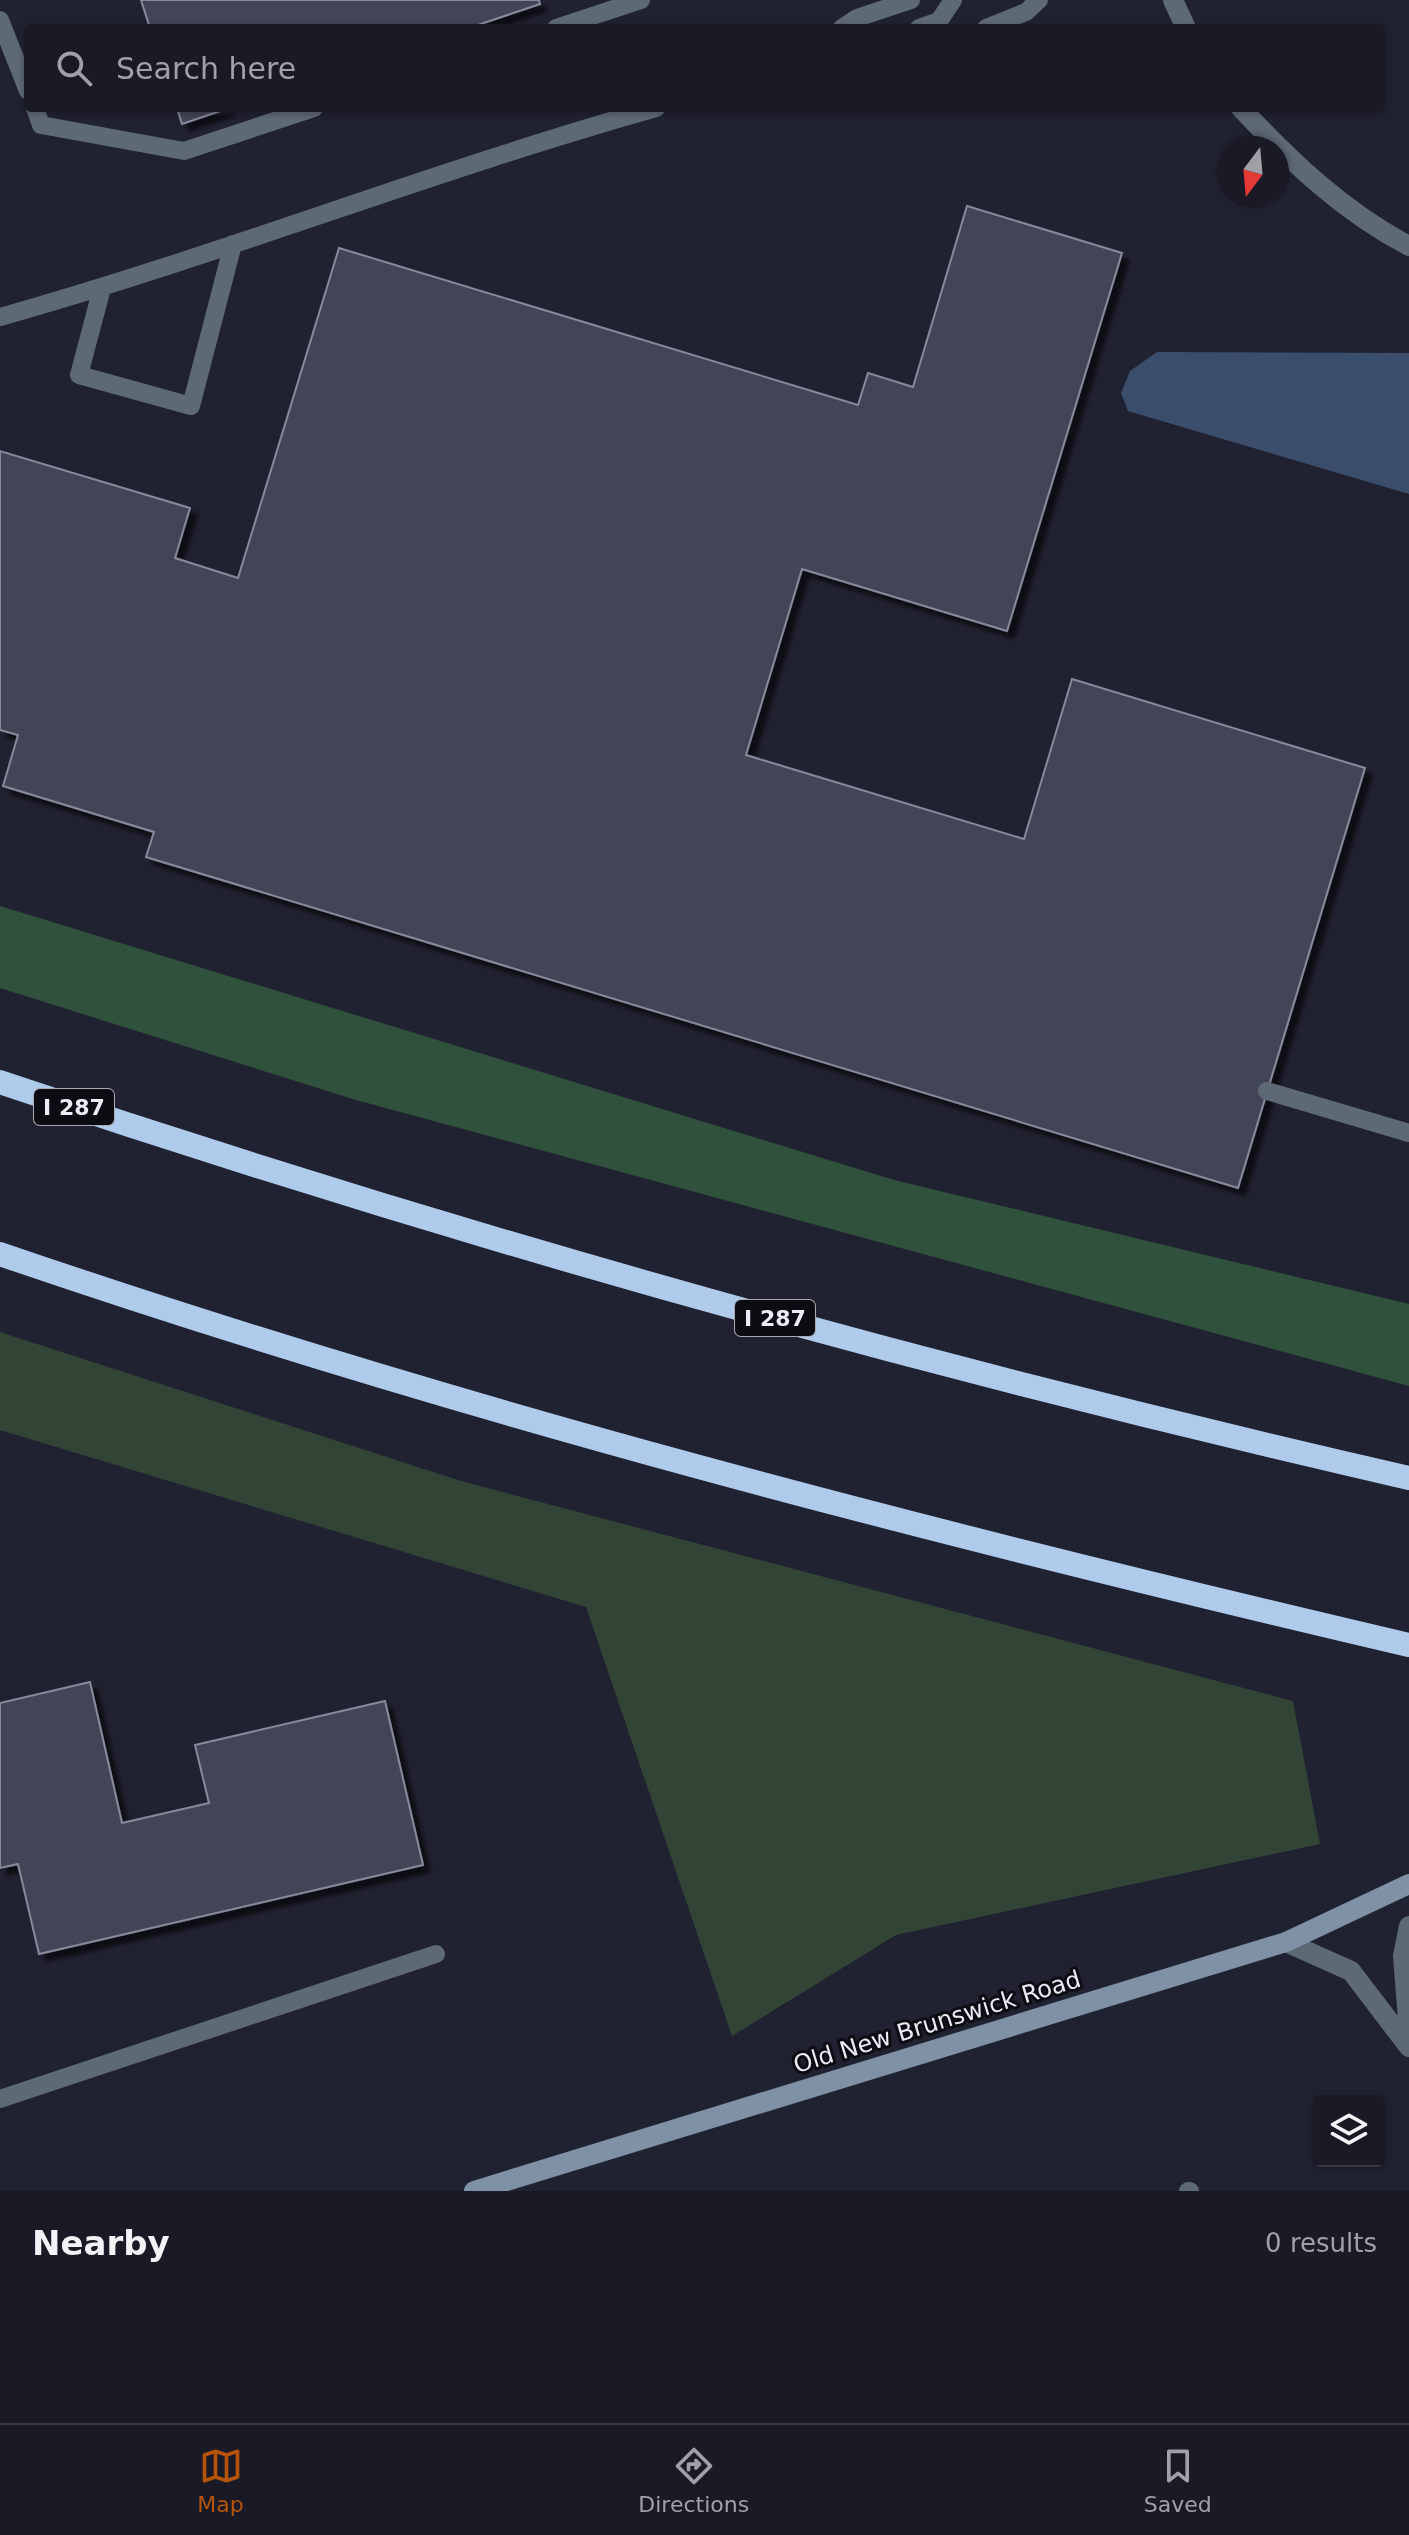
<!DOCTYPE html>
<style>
:root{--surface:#191a25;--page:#22232d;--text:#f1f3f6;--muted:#9fa1a7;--line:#373842;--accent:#b45309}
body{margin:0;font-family:"DejaVu Sans",sans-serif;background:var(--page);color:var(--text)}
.controls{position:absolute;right:24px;bottom:24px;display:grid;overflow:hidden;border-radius:8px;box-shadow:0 2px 6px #0004}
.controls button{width:72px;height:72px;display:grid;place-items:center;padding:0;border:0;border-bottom:2px solid var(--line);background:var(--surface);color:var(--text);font:40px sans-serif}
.compass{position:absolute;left:1217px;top:136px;width:72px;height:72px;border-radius:50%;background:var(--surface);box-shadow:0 2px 6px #0004;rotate:196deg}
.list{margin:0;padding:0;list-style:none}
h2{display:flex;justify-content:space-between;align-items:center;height:104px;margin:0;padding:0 32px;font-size:34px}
h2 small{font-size:26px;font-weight:400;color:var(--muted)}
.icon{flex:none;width:44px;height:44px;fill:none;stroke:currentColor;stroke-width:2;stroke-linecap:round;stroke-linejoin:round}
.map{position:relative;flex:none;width:1409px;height:2191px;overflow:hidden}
.search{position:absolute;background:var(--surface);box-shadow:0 2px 6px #0004;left:24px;right:24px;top:24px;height:88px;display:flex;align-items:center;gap:20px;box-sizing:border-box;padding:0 28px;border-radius:8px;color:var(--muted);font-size:30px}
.sheet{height:232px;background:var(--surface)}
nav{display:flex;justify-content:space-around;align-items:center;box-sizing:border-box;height:112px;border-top:2px solid var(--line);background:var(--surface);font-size:22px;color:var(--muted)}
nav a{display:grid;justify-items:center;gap:4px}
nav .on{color:var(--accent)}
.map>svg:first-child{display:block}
.green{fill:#314436}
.forest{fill:#30513b}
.water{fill:#3a4e6b}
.building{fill:#434455;stroke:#87899c;stroke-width:2;filter:url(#shadow)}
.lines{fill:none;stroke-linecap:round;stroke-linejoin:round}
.service{stroke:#5e6976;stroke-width:18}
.minor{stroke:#5e6976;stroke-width:20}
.secondary{stroke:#7e91a5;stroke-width:20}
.motorway{stroke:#aecbeb;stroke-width:24}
.labels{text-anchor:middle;stroke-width:6;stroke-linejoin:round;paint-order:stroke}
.shield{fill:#0c0c13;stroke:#a8a9b2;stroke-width:2}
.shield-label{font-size:22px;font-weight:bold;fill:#ebecf6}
.street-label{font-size:24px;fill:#ebecf6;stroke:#0c0c13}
</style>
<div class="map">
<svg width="1409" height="2191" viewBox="0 0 1409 2191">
<defs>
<filter id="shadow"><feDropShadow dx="7" dy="7" stdDeviation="2" flood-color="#0009"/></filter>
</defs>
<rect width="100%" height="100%" fill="#212231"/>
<!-- green -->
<path class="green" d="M0,1332L461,1481L1293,1701L1320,1844L896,1935L732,2036L586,1607L0,1430Z"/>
<!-- forest -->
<path class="forest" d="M0,906L894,1180L1409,1304V1386L356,1100L0,988Z"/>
<!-- water -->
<path class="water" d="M1157,352L1409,353V494L1128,411L1121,393L1130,371Z"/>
<!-- building -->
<path class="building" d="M141,0H539L540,4L469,28H150Z
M177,108H229L182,124Z
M967,206L1122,253L1007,631L802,569L746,755L1024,839L1072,679L1365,768L1238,1188L146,857L154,832L3,786L18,735L0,730V451L190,508L175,558L238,578L339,248L858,405L868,373L913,387Z
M90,1682L122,1823L209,1803L195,1745L385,1701L423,1865L39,1954L18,1864L0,1868V1703Z"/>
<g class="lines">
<!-- service -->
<path class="service" d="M0,20L28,91
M556,28L641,0
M842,28L857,18L911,0
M919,28L939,21L953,0
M986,28L1026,12L1039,0
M35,108L41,125L184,151L314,108
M102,288L79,375L191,406L233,244
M0,317C221,255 435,170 656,108
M1267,1091L1409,1133
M0,2099L436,1954
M1188,2191H1190"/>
<!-- minor -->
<path class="minor" d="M1173,0L1186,28
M1241,108C1290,161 1344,212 1409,246
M1409,1926L1403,1956L1409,2032
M1286,1942L1351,1971L1409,2047"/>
<!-- secondary -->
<path class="secondary" d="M474,2191L1286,1942L1409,1884"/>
<!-- motorway -->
<path class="motorway" d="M0,1082C462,1238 933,1369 1409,1478
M0,1254C461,1412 935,1534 1409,1645"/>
</g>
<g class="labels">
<!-- shield labels -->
<g class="shield">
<rect x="34" y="1089" width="80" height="36" rx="6"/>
<rect x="735" y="1300" width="80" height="36" rx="6"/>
</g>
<g class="shield-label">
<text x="74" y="1115">I 287</text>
<text x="775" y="1326">I 287</text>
</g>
<!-- street labels -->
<g class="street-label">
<text transform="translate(937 2022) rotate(-17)" y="8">Old New Brunswick Road</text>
</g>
</g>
</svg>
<div class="controls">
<button><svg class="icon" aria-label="layers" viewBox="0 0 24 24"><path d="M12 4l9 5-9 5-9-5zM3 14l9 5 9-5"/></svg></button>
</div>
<svg class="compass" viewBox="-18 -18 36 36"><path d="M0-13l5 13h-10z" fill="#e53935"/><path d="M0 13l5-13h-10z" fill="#9fa1a7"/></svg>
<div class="search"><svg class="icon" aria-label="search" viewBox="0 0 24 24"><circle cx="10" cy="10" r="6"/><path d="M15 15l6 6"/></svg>Search here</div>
</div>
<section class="sheet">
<h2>Nearby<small>0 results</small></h2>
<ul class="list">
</ul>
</section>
<nav>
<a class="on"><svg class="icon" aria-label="map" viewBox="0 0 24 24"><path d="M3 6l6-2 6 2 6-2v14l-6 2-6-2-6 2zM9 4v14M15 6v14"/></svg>Map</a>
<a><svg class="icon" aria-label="directions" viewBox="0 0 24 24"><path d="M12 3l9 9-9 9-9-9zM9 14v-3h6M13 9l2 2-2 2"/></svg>Directions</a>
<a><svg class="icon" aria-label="saved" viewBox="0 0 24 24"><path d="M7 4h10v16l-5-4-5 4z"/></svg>Saved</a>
</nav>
